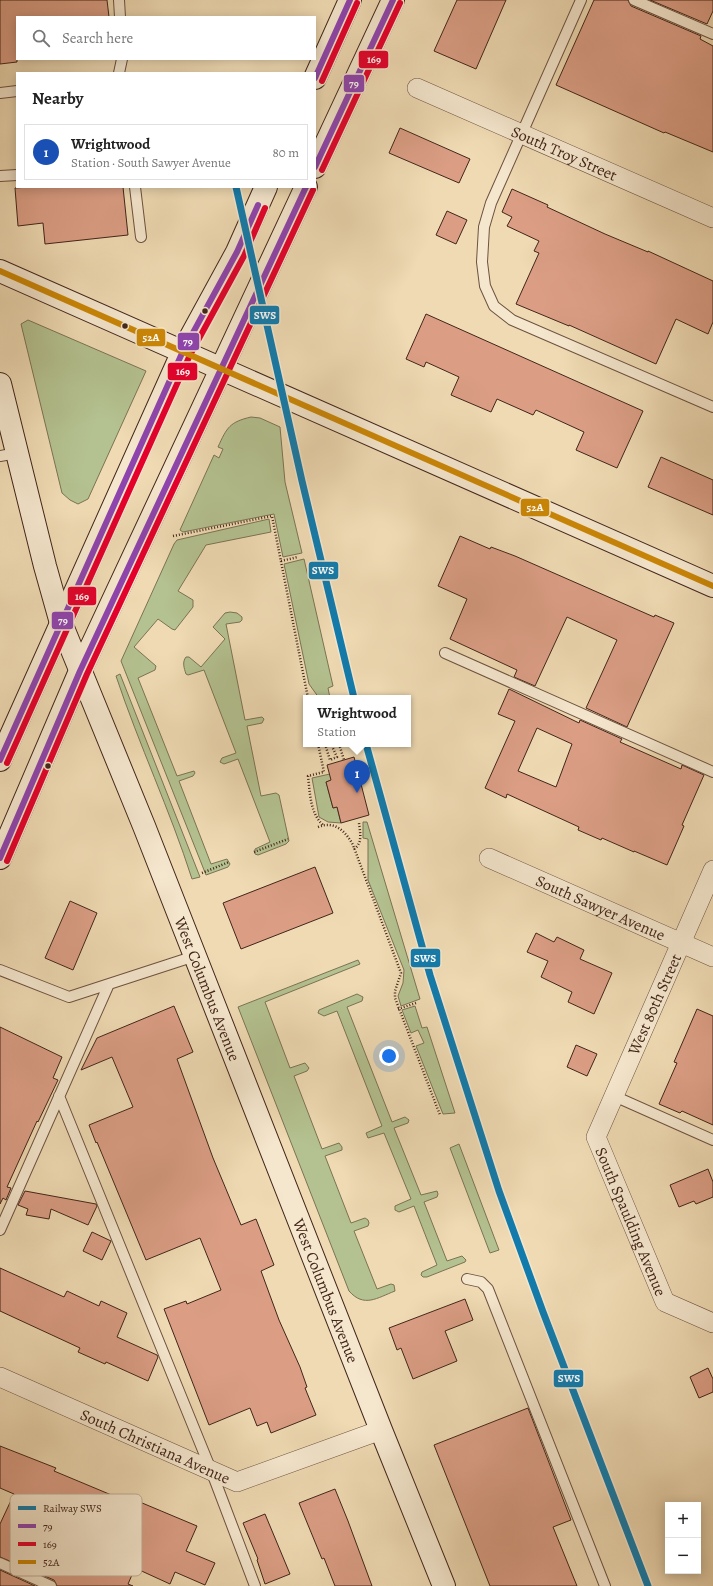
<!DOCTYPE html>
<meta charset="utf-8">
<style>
:root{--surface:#fff;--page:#f6f6f6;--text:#222;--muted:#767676;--line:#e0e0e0;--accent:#0b8043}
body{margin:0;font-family:Alegreya,serif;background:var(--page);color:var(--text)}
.controls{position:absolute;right:12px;bottom:12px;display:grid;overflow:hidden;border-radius:0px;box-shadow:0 2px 10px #0003}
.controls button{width:36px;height:36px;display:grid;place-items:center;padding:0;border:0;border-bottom:1px solid var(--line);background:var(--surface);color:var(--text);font:20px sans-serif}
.you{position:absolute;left:389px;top:1056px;width:14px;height:14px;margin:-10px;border:3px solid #fff;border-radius:50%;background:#1a73e8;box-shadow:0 0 0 6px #1a73e833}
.badge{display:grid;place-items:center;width:26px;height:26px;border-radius:50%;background:var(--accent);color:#fff;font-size:13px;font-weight:700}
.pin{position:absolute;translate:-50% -33px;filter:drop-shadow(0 1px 2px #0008)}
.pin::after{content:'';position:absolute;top:21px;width:14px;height:12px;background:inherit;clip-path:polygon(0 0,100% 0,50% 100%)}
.popup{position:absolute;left:303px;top:695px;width:108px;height:52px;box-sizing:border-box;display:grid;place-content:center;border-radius:0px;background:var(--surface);filter:drop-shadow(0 1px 3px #0005);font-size:13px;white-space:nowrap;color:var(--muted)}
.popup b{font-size:15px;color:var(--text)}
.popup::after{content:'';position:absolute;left:50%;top:100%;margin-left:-8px;border:8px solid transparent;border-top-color:var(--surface)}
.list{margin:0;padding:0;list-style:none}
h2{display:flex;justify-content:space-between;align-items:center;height:52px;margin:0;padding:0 16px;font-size:17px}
h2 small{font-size:13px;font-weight:400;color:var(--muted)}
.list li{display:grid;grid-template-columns:26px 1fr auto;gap:12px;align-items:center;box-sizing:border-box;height:56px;margin:0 8px 8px;padding:0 8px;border:1px solid var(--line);border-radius:0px}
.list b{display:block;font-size:15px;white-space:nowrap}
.list p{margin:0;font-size:13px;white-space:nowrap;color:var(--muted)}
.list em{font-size:13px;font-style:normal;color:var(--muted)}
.icon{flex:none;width:22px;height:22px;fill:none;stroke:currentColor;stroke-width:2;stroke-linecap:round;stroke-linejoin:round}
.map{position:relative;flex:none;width:713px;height:1586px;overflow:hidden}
.search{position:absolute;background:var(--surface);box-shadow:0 2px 10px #0003;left:16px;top:16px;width:300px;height:44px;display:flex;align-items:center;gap:10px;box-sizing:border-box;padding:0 14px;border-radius:0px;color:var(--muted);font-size:15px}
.panel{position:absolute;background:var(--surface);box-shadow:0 2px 10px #0003;left:16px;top:72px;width:300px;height:116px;border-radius:0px}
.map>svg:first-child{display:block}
.green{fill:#b4c190;stroke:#7b7354}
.building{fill:#db9e85;stroke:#422519;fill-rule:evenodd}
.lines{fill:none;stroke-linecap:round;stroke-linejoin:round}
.lane-casing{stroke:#6d5240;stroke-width:12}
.street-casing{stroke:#6d5240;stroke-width:20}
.secondary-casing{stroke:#422519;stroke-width:24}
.path{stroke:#422519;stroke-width:2.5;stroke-dasharray:1 2;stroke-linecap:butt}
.lane{stroke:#f5e7ce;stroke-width:10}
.street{stroke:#f5e7ce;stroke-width:19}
.secondary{stroke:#f5e7ce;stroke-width:22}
.bus-1-casing{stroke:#f5e7ce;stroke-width:9}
.bus-2-casing{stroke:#f5e7ce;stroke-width:9}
.bus-3-casing{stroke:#f5e7ce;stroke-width:9}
.bus-1{stroke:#8e44ad;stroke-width:6}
.bus-2{stroke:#e4002b;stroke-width:6}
.bus-3{stroke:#ca8606;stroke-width:6}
.rail-1-casing{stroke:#f5e7ce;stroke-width:10}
.rail-1{stroke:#117bac;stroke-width:7}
.bus-dot{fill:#422519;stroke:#f5e7ce;stroke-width:1.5}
.labels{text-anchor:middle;stroke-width:3;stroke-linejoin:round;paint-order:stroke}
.street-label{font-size:16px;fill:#422519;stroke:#f5e7ce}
.key{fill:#f5e7ce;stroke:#bfad98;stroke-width:1}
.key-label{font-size:11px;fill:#422519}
.line-badge{stroke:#f5e7ce;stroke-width:1.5}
.badge-label{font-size:11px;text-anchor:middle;font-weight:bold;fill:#fff}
</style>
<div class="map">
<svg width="713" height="1586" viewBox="0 0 713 1586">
<rect width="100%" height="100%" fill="#efdab3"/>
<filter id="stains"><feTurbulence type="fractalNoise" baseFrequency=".005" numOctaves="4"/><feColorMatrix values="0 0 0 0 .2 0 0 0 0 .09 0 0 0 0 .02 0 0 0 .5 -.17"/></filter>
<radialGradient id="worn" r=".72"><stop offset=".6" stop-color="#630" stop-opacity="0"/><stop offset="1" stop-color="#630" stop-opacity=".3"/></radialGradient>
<!-- green -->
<path class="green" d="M28,320L146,371L88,499L78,504L70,500L62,493L21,324Z
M251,417L260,418L280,427L285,482L302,553L283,557L274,514L183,532L180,530L214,455L219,458L223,449L218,447C227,427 230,422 251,417Z
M269,519L271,532L206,545L178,591L193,600V607L175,630L172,629L158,619L134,647L156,666L155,670L138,678L177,776L194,771L195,773L193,776L179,781L211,864L227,859L230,864L228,867L206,875L121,661L174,544L177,540Z
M304,559L333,686L328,688L330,698H319L309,684L284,564Z
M230,612L237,613L242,617V620L240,622L226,624L245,720L262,717L264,719L262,723L247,726L261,796L276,793L279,795L289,841L286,844L258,855L255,854V849L270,842L238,759L224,764L220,762L222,758L236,753L204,670L188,675L186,674C184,668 182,662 186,657H189L201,667L225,639L213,627L225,613Z
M120,674L200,877L192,879C170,810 139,745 116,676Z
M330,774L332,780L326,782L333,808L337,807L341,823L328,822L319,817L312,778Z
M363,822H367L420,999L401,1006L398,996L403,983L404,970L368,880V839L363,838Z
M358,960L360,964L265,1002L290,1068L305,1063L309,1068L307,1071L294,1076L322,1149L339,1143L342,1147V1150L325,1156L351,1223L365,1218L368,1220L369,1223L368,1226L354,1231L377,1289L391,1284L394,1285L395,1291C377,1298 364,1308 349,1291L238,1007Z
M357,994L363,997L362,1001L347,1007L392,1122L405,1117L409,1120L408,1123L394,1128L421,1195L437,1191L438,1194L437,1197L424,1202L447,1261L462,1256L466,1260L465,1262L427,1277H423L421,1275L422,1272L437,1265L414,1206L399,1212L395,1210V1206L411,1199L384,1133L368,1138L366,1133L382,1126L337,1011L324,1016L318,1013L319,1010Z
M415,1006L422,1028L427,1027L455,1113L443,1114L416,1046L424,1043L418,1030L411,1033L402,1010Z
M459,1144L499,1250L490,1253L450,1148Z"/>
<!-- building -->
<path class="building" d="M0,0H107L109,17H17V62L0,64Z
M457,0H506L476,69L434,51Z
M594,0H628L631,6L701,36L700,39L713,46V152L665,132L664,133L556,85Z
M650,0H713V11L707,24Z
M400,128L470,159L459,183L389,153Z
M29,187H123L128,235L45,244L43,223L18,226L15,188Z
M512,189L548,205L547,207L605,234L648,252V251L713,281V322L708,334L676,319L656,364L569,325V326L516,304L539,253L534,251L539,241L507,226L512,217L502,212Z
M447,211L467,220L456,244L436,235Z
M426,314L643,411L617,468L576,450L584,432L536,410L533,415L497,399L491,412L451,395L459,377L426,362L424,367L406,359Z
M661,457L713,480V515L648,487Z
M460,536L490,549L491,547L515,556L654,617L655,615L674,623L627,727L586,708L617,640L567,617L535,686L514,677L517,670L450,639L467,599L438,586Z
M509,689L579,723L580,720L622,739L620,742L681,769L682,765L704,775L682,825L684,826L667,865L634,851V852L602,838L601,840L578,830L579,827L507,794L506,798L485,788L515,721L498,714ZM537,728L572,744L556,787L518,771Z
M354,757L369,815L341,823L337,807L333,808L326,782L331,780L327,765Z
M315,867L333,913L241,949L223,903Z
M70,901L97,913L73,970L45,958Z
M536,933L554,942L557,937L584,950L580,959L612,973L594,1014L568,1002L572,992L541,977L548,961L527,952Z
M174,1006L193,1052L177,1059L213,1158L241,1225L256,1219L274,1265L261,1271L279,1320L300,1367L307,1387L305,1388L316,1415L271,1433L267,1422L257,1426L250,1408L209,1425L164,1309L186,1301L187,1304L221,1290L200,1238L146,1260L97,1142L96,1143L89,1125L133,1107L112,1057L81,1070L97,1038Z
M697,1009L713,1016V1125L682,1111L680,1113L659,1104L677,1063L674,1062Z
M0,1027L62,1057L53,1078L58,1080L38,1122L37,1121L7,1187L11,1188L6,1200L3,1198L0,1204Z
M576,1045L597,1054L587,1076L567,1067Z
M708,1169L713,1182V1197L696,1204L694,1201L679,1207L670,1185Z
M25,1191L96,1204L97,1206L88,1225L51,1209L49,1219L26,1215L28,1209L18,1205Z
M92,1232L111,1241L102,1260L83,1251Z
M0,1268L64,1297L67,1291L99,1306L101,1301L127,1313L117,1337L157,1355L158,1357L148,1381L106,1362L105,1364L78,1352L80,1348L0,1311Z
M465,1299L473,1320L445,1331L457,1361L413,1379L401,1348L397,1350L389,1328Z
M708,1368L713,1379V1392L699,1398L690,1377Z
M528,1408L571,1520L553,1527L577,1586H490L434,1445Z
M0,1446L56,1468L54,1471L133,1504L135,1500L197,1526L186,1551L215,1563L205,1585L175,1572L170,1584L135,1568L128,1584L133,1586H57L54,1580L0,1557V1524L14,1494L0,1488ZM41,1503L83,1521L81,1525L117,1541L104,1573L58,1554L60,1550L26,1536Z
M335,1489L348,1521L372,1586H335L324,1558L322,1559L299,1503Z
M265,1514L290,1574L265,1584L257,1560L258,1559L243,1523Z
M0,1570L35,1586H0Z"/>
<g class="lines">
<defs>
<path id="lane" d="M119,0L120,17
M581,0L491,203L484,227L482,262L485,286L494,306L512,320L713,407
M634,0L713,34
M119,73L122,59
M0,93L17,91
M0,176L17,175
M135,187L141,237
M0,456L17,453
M445,653L713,772
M0,970L69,997L195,956
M59,1096L211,1470L255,1586
M614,1096L713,1140
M0,1230L109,984
M467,1279L481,1282L488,1289L605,1586
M0,1563L51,1586"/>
<g id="street">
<path id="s1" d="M417,88L713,218"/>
<path id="s2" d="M489,858L713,957"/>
<path id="s3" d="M713,870L596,1137L665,1302L713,1323"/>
<path id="s4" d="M0,1377L237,1482L381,1430"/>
</g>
<g id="secondary">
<path d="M315,78L350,0"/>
<path d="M315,167L393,0"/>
<path d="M0,271L713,586"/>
<path id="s5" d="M0,384L45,566L61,623L144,826L381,1430L444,1586"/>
<path d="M0,760L183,351L237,252L266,187"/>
<path d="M0,858L80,671L306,187"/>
</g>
</defs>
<!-- lane casing -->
<use href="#lane" class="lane-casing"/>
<!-- street casing -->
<use href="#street" class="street-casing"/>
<!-- secondary casing -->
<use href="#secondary" class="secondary-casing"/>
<!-- path -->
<path class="path" d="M173,536L272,516L308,698
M281,561L298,557
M318,744L324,772L308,776C310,793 310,813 323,825
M325,744L330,760L337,757L331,744
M339,744L344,760
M318,827C335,820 346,832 353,845L401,973L395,991V998L440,1115
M354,849C363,843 360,832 359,823
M254,852L288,839
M202,873L229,862
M398,1009L416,1003"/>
<!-- lane -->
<use href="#lane" class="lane"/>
<!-- street -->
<use href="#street" class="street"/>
<!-- secondary -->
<use href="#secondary" class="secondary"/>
<defs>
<path id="bus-1" d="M315,78L350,0
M315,167L393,0
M0,760L183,351L237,252L258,205
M0,858L80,671L306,187"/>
<path id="bus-2" d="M322,81L357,3
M322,170L400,3
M7,763L190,355L244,256L265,208
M7,861L87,674L313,190"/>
<path id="bus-3" d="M0,271L713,586"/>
</defs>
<!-- bus-1 casing -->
<use href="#bus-1" class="bus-1-casing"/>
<!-- bus-2 casing -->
<use href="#bus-2" class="bus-2-casing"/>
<!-- bus-3 casing -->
<use href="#bus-3" class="bus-3-casing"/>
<!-- bus-1 -->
<use href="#bus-1" class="bus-1"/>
<!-- bus-2 -->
<use href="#bus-2" class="bus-2"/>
<!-- bus-3 -->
<use href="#bus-3" class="bus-3"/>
<defs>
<path id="rail-1" d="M236,187L302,481L354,698
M366,744L430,975L499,1191L543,1312L648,1586"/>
</defs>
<!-- rail-1 casing -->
<use href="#rail-1" class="rail-1-casing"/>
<!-- rail-1 -->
<use href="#rail-1" class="rail-1"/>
</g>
<!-- markers -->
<g class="bus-dot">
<circle cx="205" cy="311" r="3.5"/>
<circle cx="125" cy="326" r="3.5"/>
<circle cx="48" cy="766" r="3.5"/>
</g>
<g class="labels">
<!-- street labels -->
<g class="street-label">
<text dy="6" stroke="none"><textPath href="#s1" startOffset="161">South Troy Street</textPath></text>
<text dy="6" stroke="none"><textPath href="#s2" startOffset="122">South Sawyer Avenue</textPath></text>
<text dy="6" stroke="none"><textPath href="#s5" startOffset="641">West Columbus Avenue</textPath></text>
<text transform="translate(654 1004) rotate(-66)" y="6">West 80th Street</text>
<text dy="6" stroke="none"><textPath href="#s3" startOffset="383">South Spaulding Avenue</textPath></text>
<text dy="6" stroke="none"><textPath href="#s5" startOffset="965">West Columbus Avenue</textPath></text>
<text dy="6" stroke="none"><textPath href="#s4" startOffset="170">South Christiana Avenue</textPath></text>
</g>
</g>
<!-- legend -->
<rect x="10" y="1494" width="132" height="82" rx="6" class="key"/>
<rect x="18" y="1506" width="18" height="4" fill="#117bac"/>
<rect x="18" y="1524" width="18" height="4" fill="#8e44ad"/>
<rect x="18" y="1542" width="18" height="4" fill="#e4002b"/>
<rect x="18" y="1560" width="18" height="4" fill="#ca8606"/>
<g class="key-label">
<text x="43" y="1512">Railway SWS</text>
<text x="43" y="1530">79</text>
<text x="43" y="1548">169</text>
<text x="43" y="1566">52A</text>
</g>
<g class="line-badge">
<rect x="358" y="50" width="31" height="19" rx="4" fill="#e4002b"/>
<rect x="343" y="74" width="22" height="19" rx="4" fill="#8e44ad"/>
<rect x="249" y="305" width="31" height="20" rx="4" fill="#117bac"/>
<rect x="136" y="328" width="30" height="19" rx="4" fill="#ca8606"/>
<rect x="177" y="332" width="23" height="19" rx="4" fill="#8e44ad"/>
<rect x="167" y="362" width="31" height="19" rx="4" fill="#e4002b"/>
<rect x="520" y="498" width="30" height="19" rx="4" fill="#ca8606"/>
<rect x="308" y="561" width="31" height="19" rx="4" fill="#117bac"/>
<rect x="67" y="586" width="30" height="20" rx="4" fill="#e4002b"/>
<rect x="51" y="611" width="23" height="19" rx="4" fill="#8e44ad"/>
<rect x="410" y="948" width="31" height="20" rx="4" fill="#117bac"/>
<rect x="553" y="1369" width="31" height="19" rx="4" fill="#117bac"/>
</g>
<g class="badge-label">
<text x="374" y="63">169</text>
<text x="354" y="87">79</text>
<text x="265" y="319">SWS</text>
<text x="151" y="341">52A</text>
<text x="188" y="345">79</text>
<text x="183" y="375">169</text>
<text x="535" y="511">52A</text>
<text x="323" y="574">SWS</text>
<text x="82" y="600">169</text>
<text x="63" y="624">79</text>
<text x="425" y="962">SWS</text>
<text x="569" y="1382">SWS</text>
</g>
<rect width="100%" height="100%" filter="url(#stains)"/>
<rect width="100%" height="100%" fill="url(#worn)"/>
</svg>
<div class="controls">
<button>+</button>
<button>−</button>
</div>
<div class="you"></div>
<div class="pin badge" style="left:357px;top:793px;background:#1a4fb4">1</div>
<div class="popup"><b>Wrightwood</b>Station</div>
<div class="search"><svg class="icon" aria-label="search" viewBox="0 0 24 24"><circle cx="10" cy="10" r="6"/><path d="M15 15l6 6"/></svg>Search here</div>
<section class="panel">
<h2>Nearby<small></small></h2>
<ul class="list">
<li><span class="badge" style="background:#1a4fb4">1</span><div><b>Wrightwood</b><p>Station · South Sawyer Avenue</p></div><em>80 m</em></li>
</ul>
</section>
</div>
